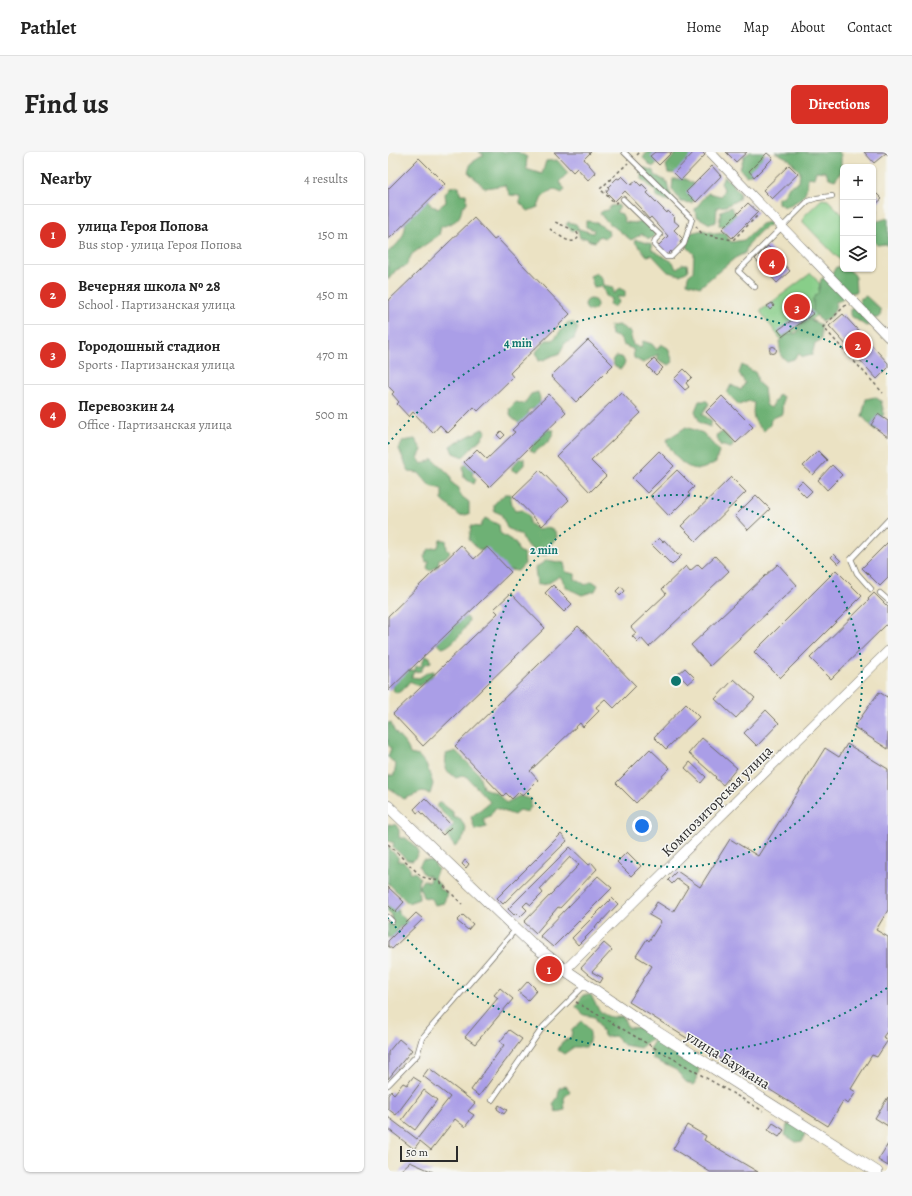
<!DOCTYPE html>
<meta charset="utf-8">
<style>
:root{--surface:#fff;--page:#f6f6f6;--text:#222;--muted:#767676;--line:#e0e0e0;--accent:#d93025}
body{margin:0;font-family:Alegreya,serif;background:var(--page);color:var(--text)}
.controls{position:absolute;right:12px;top:12px;display:grid;overflow:hidden;border-radius:6px;box-shadow:0 1px 3px #0004}
.controls button{width:36px;height:36px;display:grid;place-items:center;padding:0;border:0;border-bottom:1px solid var(--line);background:var(--surface);color:var(--text);font:20px sans-serif}
.scale{position:absolute;left:12px;bottom:10px;width:58px;box-sizing:border-box;padding-left:4px;border:2px solid #2b2b2b;border-top:0;font-size:11px;line-height:14px;white-space:nowrap;color:#2b2b2b;-webkit-text-stroke:3px #f6f6f2;paint-order:stroke}
.you{position:absolute;left:254px;top:674px;width:14px;height:14px;margin:-10px;border:3px solid #fff;border-radius:50%;background:#1a73e8;box-shadow:0 0 0 6px #1a73e833}
.badge{display:grid;place-items:center;width:26px;height:26px;border-radius:50%;background:var(--accent);color:#fff;font-size:13px;font-weight:700}
.pin{position:absolute;translate:-50% -50%;border:2px solid #fff;box-shadow:0 1px 4px #0006}
.list{margin:0;padding:0;list-style:none}
h2{display:flex;justify-content:space-between;align-items:center;height:52px;margin:0;padding:0 16px;font-size:17px}
h2 small{font-size:13px;font-weight:400;color:var(--muted)}
.list li{display:grid;grid-template-columns:26px 1fr auto;gap:12px;align-items:center;box-sizing:border-box;height:60px;padding:0 16px;border-top:1px solid var(--line)}
.list b{display:block;font-size:15px;white-space:nowrap}
.list p{margin:0;font-size:13px;white-space:nowrap;color:var(--muted)}
.list em{font-size:13px;font-style:normal;color:var(--muted)}
.icon{flex:none;width:22px;height:22px;fill:none;stroke:currentColor;stroke-width:2;stroke-linecap:round;stroke-linejoin:round}
.map{position:relative;flex:none;width:500px;height:1020px;overflow:hidden;border-radius:6px}
header{display:flex;align-items:center;gap:24px;box-sizing:border-box;height:56px;padding:0 20px;background:var(--surface);border-bottom:1px solid var(--line)}
header strong{font-size:19px}
nav{display:flex;gap:22px;margin-inline-start:auto;font-size:14px}
.intro{display:flex;align-items:center;justify-content:space-between;box-sizing:border-box;height:96px;padding:0 24px}
h1{margin:0;font-size:28px}
.button{padding:10px 18px;border-radius:6px;background:var(--accent);color:#fff;font-size:14px;font-weight:700}
main{display:flex;gap:24px;padding:0 24px}
aside{flex:1;background:var(--surface);border-radius:6px;box-shadow:0 1px 3px #0004}
.map>svg:first-child{display:block}
.green{fill:#88ce89;stroke:#5a7c5a}
.forest{fill:#6eb175;stroke:#4c6e50}
.building{fill:#aa9ee7}
.lines{fill:none;stroke-linecap:round;stroke-linejoin:round}
.service-casing{stroke:#6e6b60;stroke-width:6}
.minor-casing{stroke:#6e6b60;stroke-width:10}
.tertiary-casing{stroke:#6e6b60;stroke-width:12}
.path{stroke:#6e6b60;stroke-width:1.5;stroke-dasharray:3 3;stroke-linecap:butt}
.service{stroke:#fff;stroke-width:4.5}
.minor{stroke:#fff;stroke-width:9}
.tertiary{stroke:#fff;stroke-width:11}
.ring{fill:none;stroke:#0f766e;stroke-width:2;stroke-dasharray:2 4}
.labels{text-anchor:middle;stroke-width:3;stroke-linejoin:round;paint-order:stroke}
.street-label{font-size:15px;fill:#2b2b2b;stroke:#f6f6f2}
.centre{fill:#0f766e;stroke:#f6f6f2;stroke-width:2}
.ring-label{font-size:12px;text-anchor:middle;font-weight:bold;fill:#0f766e;stroke:#f6f6f2;stroke-width:3;stroke-linejoin:round;paint-order:stroke}
</style>
<header>
<strong>Pathlet</strong>
<nav><a>Home</a><a>Map</a><a>About</a><a>Contact</a></nav>
</header>
<div class="intro"><h1>Find us</h1><a class="button">Directions</a></div>
<main>
<aside>
<h2>Nearby<small>4 results</small></h2>
<ul class="list">
<li><span class="badge">1</span><div><b>улица Героя Попова</b><p>Bus stop · улица Героя Попова</p></div><em>150 m</em></li>
<li><span class="badge">2</span><div><b>Вечерняя школа № 28</b><p>School · Партизанская улица</p></div><em>450 m</em></li>
<li><span class="badge">3</span><div><b>Городошный стадион</b><p>Sports · Партизанская улица</p></div><em>470 m</em></li>
<li><span class="badge">4</span><div><b>Перевозкин 24</b><p>Office · Партизанская улица</p></div><em>500 m</em></li>
</ul>
</aside>
<div class="map">
<svg width="500" height="1020" viewBox="0 0 500 1020">
<rect width="100%" height="100%" fill="#f6f6f2"/>
<filter id="ink" filterUnits="userSpaceOnUse"><feTurbulence type="fractalNoise" baseFrequency=".025" numOctaves="2"/><feDisplacementMap in="SourceGraphic" scale="8" xChannelSelector="R" yChannelSelector="G"/><feConvolveMatrix kernelMatrix="1 2 1 2 8 2 1 2 1" color-interpolation-filters="sRGB"/></filter>
<filter id="wash" filterUnits="userSpaceOnUse"><feTurbulence type="fractalNoise" baseFrequency=".012" numOctaves="4" result="noise"/><feDisplacementMap in="SourceGraphic" scale="16" xChannelSelector="R" yChannelSelector="G"/><feGaussianBlur stdDeviation="0.9" result="paint"/><feColorMatrix in="noise" values="0 0 0 0 0 0 0 0 0 0 0 0 0 0 0 0 0 1.4 0 .05"/><feComposite in="paint" operator="in"/></filter>
<g filter="url(#wash)">
<rect width="100%" height="100%" fill="#ebe2c3"/>
<!-- green -->
<path class="green" d="M434,47L440,48L455,63V111L415,70L416,64Z
M423,121L446,150L394,189L372,159Z"/>
<!-- forest -->
<path class="forest" d="M91,0H130L139,5L138,17L154,22L158,9L169,8L180,21L171,30L177,37L174,41L165,37L154,45L150,55L140,59L132,51V44L122,43L117,33L97,36L80,20L83,11L96,3Z
M259,0H272L273,9L264,15L255,6Z
M289,0H308L291,22L280,21L278,13Z
M362,0H376C375,13 372,20 358,24L352,17L356,4Z
M387,0H451L453,3V20L447,28L441,26L438,20L428,19L426,26L420,25C419,44 414,48 397,55L390,51V46L396,44L401,34L411,30L412,20L401,7Z
M254,15L266,19L267,23L279,30L281,39L285,46L282,49L270,46L267,39L254,27L252,18Z
M336,25L341,28L352,41L351,47L338,54L329,55L328,70L322,72L308,64L307,57L320,41L333,44L336,37L333,31Z
M285,27H297L307,33V46L304,51L293,50L284,37Z
M71,34L72,42H78L79,51L74,55C73,69 65,71 53,75L51,83L24,102L18,114L8,118L0,128V100C15,88 17,83 18,65L40,46L43,54L50,56L58,50L57,42L62,35Z
M230,53L232,55L228,60L234,62L237,70L248,71L258,68L267,81L266,85L261,87L254,82L243,88L216,67L212,61L215,59L220,58L223,54Z
M485,54L490,58L486,68L487,70L500,66V94L498,92L489,93L485,89Z
M343,55L350,66L339,76L331,73L333,59Z
M198,69L207,70L220,78L221,83L217,86L211,84L207,90L202,89L198,86H192L190,79L183,78L178,73L180,70L188,72L191,77L205,81L206,78L198,75Z
M381,70L382,73C376,74 362,89 359,95C358,97 358,99 357,101L347,106L312,135L299,131L300,124L305,120L306,102L299,95L302,81L315,78L329,82L336,80L343,90L356,88L373,72Z
M249,88L263,92L264,98L285,110L288,117L294,112H299L300,119L292,123L280,120L264,103L259,104L246,89Z
M448,115H455V117H460L467,123L468,140L455,143L454,148L448,150C447,161 444,166 433,169L425,159V146L430,141L433,127L443,123Z
M208,121L214,126L215,133L225,135L226,142L231,136L237,139V145H229L231,150L226,155L221,152L223,147L218,144L214,134L206,135L202,124Z
M478,144L493,158L492,165L485,167L483,173L478,174L463,164V157L471,153L472,147Z
M197 153a6 6 0 1 1 12 0a6 6 0 1 1-12 0Z
M421,167L433,173V188L427,191L424,203L415,205L410,201L406,207L399,209L393,204L391,189L399,182L409,181L412,173Z
M180,170L186,171L190,176L186,187L177,191L171,202C163,203 159,208 151,209L148,200L158,188H165Z
M231,173L242,180L245,193L253,196L255,189L264,192L269,198L273,192L280,196L285,210L281,213L270,208V202L255,211L246,206L245,197L235,193L232,186L224,183L222,174Z
M229,204L235,206L237,211L233,217L227,215L224,208Z
M354,213L368,221L370,231L376,236L378,253L383,256L391,242L395,245L394,262L383,267L382,273L376,279C365,270 364,264 366,251L361,249L351,253L339,241L343,233L353,238L357,231L351,221Z
M150,240L152,246L151,255L140,258V266L133,273L123,265L121,257L128,250L136,252L143,242Z
M487,245L493,249L496,261L493,268L496,276L487,278L474,264L478,247Z
M311,249H319L321,252L314,262L324,269L322,275L312,271L307,259Z
M298,275L315,281L331,299L328,310C324,312 318,316 313,317C295,318 285,302 278,288Z
M96,276L98,280L91,289L75,305L65,301L62,294Z
M158,278H166L162,288L146,301L142,298L151,283Z
M335,280L346,292L343,296L332,293L328,283Z
M27,287L34,298L30,306L34,312L45,307L62,323L64,331L71,336L72,343L81,350V362L72,364L54,348V337L42,334L31,321L21,320L11,297L15,289Z
M136,306V313L129,320L124,318V315L131,307Z
M82,311L86,318L84,323L88,327L86,332L76,326L75,314Z
M117,342H122L124,352L127,359L135,358L141,364V371L150,378L159,375L168,380L169,385L163,392L159,403H151L137,391L133,383L119,376L113,362L106,359V352Z
M97,366L111,373L112,381L128,391L130,398L136,402L137,412L130,419L113,417L101,400L90,397L81,388L83,374L92,375Z
M52,388H58L59,397L62,400L58,405L51,407L50,414L42,419L39,416L41,409L38,410L36,404L41,397L50,395Z
M159,408L176,411L178,420L187,422V427L198,433L204,429L210,433L207,439L194,443L179,436L172,424L159,432L149,433L147,416Z
M79,465L81,468C78,477 63,495 54,496L51,493L50,488L71,468Z
M37,504L42,505L43,510L36,513L33,519L26,520L23,525L31,526L40,520L46,519C45,526 36,532 30,534L22,529L14,539L8,541L5,538V531L18,519L27,518L28,514H33Z
M3,570C6,586 19,587 22,602L31,604L39,614L45,632L42,642L34,640L16,647L0,635V624L6,623L8,613L0,605L3,596L0,593V571Z
M68,599L91,622L95,636L109,641L118,651L131,644L143,647V655L139,660L132,658L126,663L107,656L102,664L95,667L99,675L87,678L83,665L102,650L77,623L68,626L57,617L58,602Z
M52,650L65,660V665L72,667L78,676L76,685L67,695L58,683L66,672L48,654Z
M0,672L8,673L11,678V686H18L30,697V702L25,709L19,708L5,695L6,691L0,689Z
M0,695L10,705V709L16,710L22,716V720L28,721L32,726L30,730L31,747L20,751L0,731Z
M35,708L44,709L50,717L46,726L52,733L51,737L59,740L56,751L47,753L44,747L35,745L31,734L35,728L41,730L42,724L35,722L31,714Z
M0,744L9,750L10,761L19,769L18,774L11,775L7,784L0,786V771L3,772L4,764L0,760Z
M195,843H203C211,860 215,867 235,865L240,876L255,875L265,885L252,896L236,893L227,884L217,885L207,865L196,863L188,855Z
M194,869C203,879 205,883 198,895H186L176,902L170,898L174,890L183,885L184,878Z
M269,883L288,898L290,906L309,912L311,919L306,933L298,930L288,918L265,907L262,896Z
M178,934L182,939L176,946L177,958L168,960L165,952L170,945L171,936Z
M407,971L417,980L415,989L408,990L397,983L399,973Z"/>
<g id="blocks">
<!-- building -->
<path class="building" d="M166,0H203L196,7L208,21L200,28L189,16L185,20Z
M267,0H284L271,13L262,4Z
M306,0H314L317,3L293,28L286,21Z
M338,0H359L348,10Z
M476,0H500V3L498,1L486,11Z
M379,1L385,6L366,25L361,19Z
M31,6L57,32L0,88V37Z
M401,13L410,22L384,47L375,38Z
M324,14L333,24L308,50L298,40Z
M234,24L243,33L248,29L253,34L254,32L261,39L259,41L279,61L280,59L287,66L285,68L291,73L286,78L295,87L292,90L293,92L284,101L283,99L279,103L270,94L280,84L263,65L261,67L253,58L254,57L237,39L227,49L218,40L221,36L220,35L229,26L231,27Z
M489,42L494,47L488,52L485,49V45Z
M360,51L370,60L344,86L334,77Z
M86,66L106,88L109,86L182,162L122,221L125,225L90,259L86,255L60,281L52,273L45,281L25,260L21,265L9,252L11,250L4,242L6,240L0,234V149Z
M380,94L402,119L389,131L367,107Z
M384,151L386,154L382,158L379,154Z
M421,156L425,162L395,184L390,178Z
M455,162L500,211V216L489,227L441,174Z
M200,188L225,213L188,250L163,224Z
M381.5 198a3.5 3.5 0 1 1 7 0a3.5 3.5 0 1 1-7 0Z
M266,207L275,216L268,223L259,214Z
M296,217L304,225L298,231L301,235L297,238L286,227Z
M233,240L253,261L203,309L218,324L202,340L168,304Z
M161,242L178,260L101,335L76,310L89,297L99,307L127,280L124,278Z
M334,244L365,275L348,291L318,260Z
M490,262L500,269V285L483,273Z
M113,279L117,283L113,287L109,283Z
M271,299L286,314L259,341L244,326Z
M430,299L439,308L425,323L415,314Z
M444,313L454,323L439,338L430,328Z
M152,318L181,348L154,374L125,344Z
M289,318L306,335L300,341L302,343L281,364L262,344Z
M343,325L358,340L308,389L293,374Z
M414,329L424,339L418,345L408,335Z
M368,343L382,357L360,378L347,364Z
M271,386L275,390L276,388L290,403L291,401L294,403L284,413L264,393Z
M500,390V426L492,434L474,416Z
M73,393L86,407L99,395L123,420L0,539V464Z
M446,402L453,409L450,412L443,405Z
M327,404L341,419L261,495L253,486L250,490L244,484L248,481L243,475L278,442L274,437L298,414L302,419L310,412L314,416Z
M390,412L409,433L322,514L303,493Z
M448,418L474,444L392,526L366,500Z
M165,433L184,452L176,460L157,441Z
M233,434L237,439L232,444L228,439Z
M123,441L157,476L35,594L5,562L110,461L106,457Z
M486,441L500,455V471L443,527L422,506L481,448L480,447Z
M190,474L248,534L226,556L217,547L208,555L211,559L195,575L192,571L142,619L150,628L134,644L131,640L124,647L118,641L115,644L67,594Z
M297,516L307,526L300,532L290,522Z
M346,527L367,546L348,566L327,547Z
M491,540L499,545L500,543V597L466,575Z
M298,552L311,565L278,597L266,585Z
M378,558L391,571L369,594L356,581Z
M314,586L349,616L335,633L327,626L328,625L301,601Z
M459,592L500,617V758L488,778L500,785V878L495,885L500,888L489,905L484,903L463,937L468,940L460,952L455,949L440,974L241,850L264,814L248,804L259,787L261,789L273,770L261,763L269,750L285,760L300,735L289,727L284,732L280,728L289,719L312,735L342,687L370,704L437,596L451,605Z
M262,597L282,616L248,651L228,631Z
M302,610L318,625L313,631L297,616Z
M37,646L64,674L55,683L32,659L29,661L26,657Z
M173,682L179,689L115,752L109,746Z
M182,695L201,713L204,711L209,717L172,756L170,755L148,781L136,770L191,713L182,705L152,737L155,741L143,753L139,750L135,754L139,758L132,765L128,761L126,763L120,757Z
M239,700L253,714L243,724L229,710Z
M77,708L81,712L78,716L74,712Z
M210,724L224,736L165,795L152,784Z
M0,735L16,750L7,760L0,753Z
M224,746L230,752L211,772L210,771L207,775H208L190,793L184,786Z
M28,761L35,767L4,797L0,794V789Z
M75,763L85,772L80,778L69,769Z
M216,791L224,798L204,820L215,826L212,831L201,823L193,816Z
M140,829L149,838L140,848L130,840Z
M112,836L125,847L87,892L77,885L110,846L106,843Z
M121,878L134,887L91,944L83,938L116,893L112,890Z
M11,887L24,898L0,927V900Z
M41,916L87,951L80,959L86,963L77,975L67,967L43,998L32,989L26,997L0,977V965L29,987L62,945L35,924Z
M25,925L33,930L8,963L0,957V943L3,939L6,942L15,931L19,933Z
M36,938L49,948L27,978L14,968Z
M500,945V974L487,966Z
M111,953L119,958L116,962L109,957Z
M385,971L396,978L391,985L380,978Z
M299,973L318,984L316,988L370,1020H322L285,997Z
M500,992V1014L490,1008Z
M22,1010L45,1020H11Z"/>
</g>
</g>
<g filter="url(#ink)">
<use href="#blocks" fill-opacity="0" stroke="#6e6b60" stroke-width="1"/>
<g class="lines">
<defs>
<path id="service" d="M235,47L272,83L267,88L266,93L278,105H283L296,92L304,67L236,0
M367,135L350,119L420,49L429,46L444,44
M483,437L469,421L463,407L500,368
M492,441L500,448
M0,765L4,769
M0,933L29,903L34,886L128,777
M104,948L155,875L197,833"/>
<path id="minor" d="M322,0L500,185
M177,818L500,499"/>
<path id="tertiary" d="M0,654L143,791L177,818L261,875L489,1020"/>
</defs>
<!-- service casing -->
<use href="#service" class="service-casing"/>
<!-- minor casing -->
<use href="#minor" class="minor-casing"/>
<!-- tertiary casing -->
<use href="#tertiary" class="tertiary-casing"/>
<!-- path -->
<path class="path" d="M249,3L252,0
M230,50L227,51L212,37L240,11
M308,74L314,82L345,88L371,62
M162,77C170,82 185,97 191,84L188,79L167,70
M458,153L435,175L495,241
M0,692L34,725L51,729L74,752
M188,850L375,959"/>
<!-- service -->
<use href="#service" class="service"/>
<!-- minor -->
<use href="#minor" class="minor"/>
<!-- tertiary -->
<use href="#tertiary" class="tertiary"/>
</g>
</g>
<!-- distance rings -->
<g class="ring">
<circle cx="288" cy="529" r="186"/>
<path d="M499 836A373 373 0 0 1 0 766M0 292A373 373 0 0 1 499 222"/>
</g>
<g class="labels">
<!-- street labels -->
<g class="street-label">
<text transform="translate(329 649) rotate(-45)" y="5">Композиторская улица</text>
<text transform="translate(340 908) rotate(32)" y="5">улица Баумана</text>
</g>
</g>
<circle cx="288" cy="529" r="6" class="centre"/>
<g class="ring-label">
<text x="130" y="195">4 min</text>
<text x="156" y="402">2 min</text>
</g>
</svg>
<div class="controls">
<button>+</button>
<button>−</button>
<button><svg class="icon" aria-label="layers" viewBox="0 0 24 24"><path d="M12 4l9 5-9 5-9-5zM3 14l9 5 9-5"/></svg></button>
</div>
<div class="scale">50 m</div>
<div class="you"></div>
<div class="pin badge" style="left:161px;top:817px">1</div>
<div class="pin badge" style="left:470px;top:193px">2</div>
<div class="pin badge" style="left:409px;top:155px">3</div>
<div class="pin badge" style="left:384px;top:110px">4</div>
</div>
</main>
